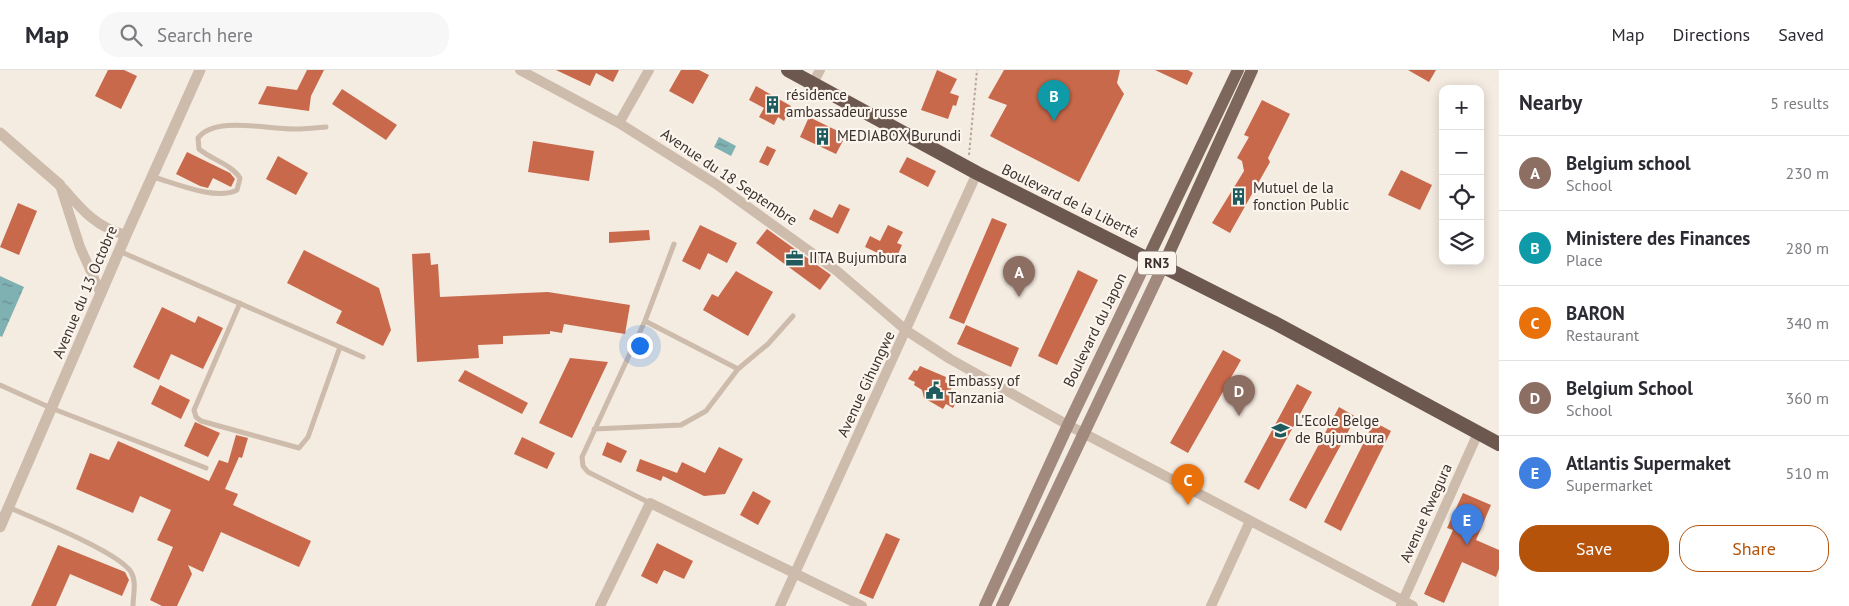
<!DOCTYPE html>
<meta charset="utf-8">
<style>
:root{--surface:#fff;--page:#f7f7f7;--text:#2b2b33;--muted:#7c7c81;--line:#e1e1e2;--accent:#b45309}
body{margin:0;font-family:"PT Sans",sans-serif;background:var(--page);color:var(--text)}
.controls{position:absolute;right:15px;top:15px;display:grid;overflow:hidden;border-radius:10px;box-shadow:0 2px 12px #0003}
.controls button{width:45px;height:45px;display:grid;place-items:center;padding:0;border:0;border-bottom:1px solid var(--line);background:var(--surface);color:var(--text);font:25px sans-serif}
.you{position:absolute;left:639px;top:275px;width:18px;height:18px;margin:-12px;border:4px solid #fff;border-radius:50%;background:#1a73e8;box-shadow:0 0 0 8px #1a73e833}
.badge{display:grid;place-items:center;width:32px;height:32px;border-radius:50%;background:var(--accent);color:#fff;font-size:16px;font-weight:700}
.pin{position:absolute;translate:-50% -41px;filter:drop-shadow(0 1px 2px #0008)}
.pin::after{content:'';position:absolute;top:26px;width:18px;height:15px;background:inherit;clip-path:polygon(0 0,100% 0,50% 100%)}
.list{margin:0;padding:0;list-style:none}
h2{display:flex;justify-content:space-between;align-items:center;height:65px;margin:0;padding:0 20px;font-size:21px}
h2 small{font-size:16px;font-weight:400;color:var(--muted)}
.list li{display:grid;grid-template-columns:32px 1fr auto;gap:15px;align-items:center;box-sizing:border-box;height:75px;padding:0 20px;border-top:1px solid var(--line)}
.list b{display:block;font-size:19px;white-space:nowrap}
.list p{margin:0;font-size:16px;white-space:nowrap;color:var(--muted)}
.list em{font-size:16px;font-style:normal;color:var(--muted)}
.actions{display:flex;gap:10px;padding:15px 20px}
.actions a{flex:1;padding:11px 0;border:1px solid var(--accent);border-radius:20px;text-align:center;font-size:18px;color:var(--accent)}
.actions .main{background:var(--accent);color:#fff}
.icon{flex:none;width:28px;height:28px;fill:none;stroke:currentColor;stroke-width:2;stroke-linecap:round;stroke-linejoin:round}
.map{position:relative;flex:none;width:1499px;height:536px;overflow:hidden}
header{display:flex;align-items:center;gap:30px;box-sizing:border-box;height:70px;padding:0 25px;background:var(--surface);border-bottom:1px solid var(--line)}
header strong{font-size:24px}
nav{display:flex;gap:28px;margin-inline-start:auto;font-size:18px}
.search{width:350px;height:45px;background:var(--page);display:flex;align-items:center;gap:12px;box-sizing:border-box;padding:0 18px;border-radius:20px;color:var(--muted);font-size:19px}
main{display:flex}
aside{flex:1;background:var(--surface)}
.map>svg:first-child{display:block}
.water{fill:url(#water-ripples)}
.building{fill:#c8694b}
.lines{fill:none;stroke-linecap:round;stroke-linejoin:round}
.path{stroke:#b9a596;stroke-width:2;stroke-dasharray:2.5 2.5;stroke-linecap:butt}
.service{stroke:#cdbbac;stroke-width:5}
.minor{stroke:#cdbbac;stroke-width:10}
.tertiary{stroke:#cdbbac;stroke-width:11}
.secondary{stroke:#a18a7d;stroke-width:12}
.primary{stroke:#7d675c;stroke-width:12}
.trunk{stroke:#6c584f;stroke-width:14}
.labels{text-anchor:middle;stroke-width:4.5;stroke-linejoin:round;paint-order:stroke}
.shield{fill:#fbf5ee;stroke:#756b66;stroke-width:1}
.shield-label{font-size:14px;font-weight:bold;fill:#3b302b}
.poi-label{font-size:15px;fill:#3b302b;stroke:#fbf5ee;text-anchor:start}
.street-label{font-size:15px;fill:#3b302b;stroke:#fbf5ee}
</style>
<header>
<strong>Map</strong>
<div class="search"><svg class="icon" aria-label="search" viewBox="0 0 24 24"><circle cx="10" cy="10" r="6"/><path d="M15 15l6 6"/></svg>Search here</div>
<nav><a>Map</a><a>Directions</a><a>Saved</a></nav>
</header>
<main>
<div class="map">
<svg width="1499" height="536" viewBox="0 0 1499 536">
<defs>
<pattern id="water-ripples" width="26" height="14" patternUnits="userSpaceOnUse" patternTransform="scale(1.25)"><rect width="26" height="14" fill="#7fb0b2"/><path d="M2 4q2-2 4 0t4 0M15 11q2-2 4 0t4 0" fill="none" stroke="#699091"/></pattern>
</defs>
<rect width="100%" height="100%" fill="#f4ebe1"/>
<!-- water -->
<path class="water" d="M719,67L736,76L731,86L714,77Z
M0,206L24,217L2,267L0,266Z"/>
<!-- building -->
<path class="building" d="M108,0H124L137,6L121,39L95,26Z
M307,0H324L311,26L309,41L258,34L267,16L297,20Z
M556,0H619L613,12L596,3L590,16Z
M681,0H699L709,5L693,34L669,21Z
M937,0L957,9L950,23L959,26L956,36L953,35L948,49L921,40Z
M1004,0H1120L1117,13L1124,24L1079,112L990,66L1007,35L988,28Z
M1155,0H1188L1193,3L1187,15Z
M1408,0H1436L1429,12Z
M756,16L791,36L784,51L778,47L774,55L759,47L764,38L749,30Z
M342,19L397,55L386,70L332,34Z
M1262,30L1290,44L1268,88L1270,92L1230,163L1212,153L1244,101L1242,91L1237,88L1249,67L1244,65Z
M809,47L846,65L836,84L800,67Z
M533,71L594,81L589,111L528,102Z
M767,76L776,80L768,96L759,92Z
M187,82L230,103L235,109L231,117L213,108L208,118L200,116L176,104Z
M278,86L308,103L296,125L266,109Z
M907,87L936,101L928,117L899,102Z
M1401,100L1432,115L1420,140L1388,125Z
M18,133L37,141L19,185L0,177Z
M839,134L850,139L838,164L809,149L814,139L832,148Z
M992,148L1007,154L964,254L949,248Z
M700,155L737,173L727,193L708,183L700,200L682,191Z
M888,155L903,162L897,173L902,175L895,191L865,177L870,166L880,171Z
M767,159L831,205L820,220L756,173Z
M649,160L650,170L609,173V162Z
M304,180L379,218L391,260L383,276L336,253L342,241L287,213Z
M430,183L431,195L438,194L440,227L548,222L630,235L625,264L564,254L562,263L550,261V264L503,266V274L478,275L479,288L417,292L412,184Z
M1078,200L1098,210L1057,295L1038,286Z
M736,201L773,222L748,266L703,240L712,224L718,227Z
M162,237L195,253L198,246L223,258L203,299L171,284L159,310L133,297Z
M966,255L1019,278L1011,297L957,274Z
M1223,280L1241,290L1188,383L1170,373Z
M570,288L608,292L572,368L539,353Z
M920,296L946,307L945,312L952,317L950,322L959,327L953,338L946,334L943,339L924,328L922,320L914,315L915,312L908,309L914,300L917,301Z
M465,300L528,333L522,344L458,311Z
M1297,314L1312,322L1259,420L1244,412Z
M160,315L190,330L181,349L151,334Z
M1339,337L1356,347L1306,439L1289,430Z
M195,352L220,363L208,387L184,376Z
M1374,352L1391,361L1341,461L1324,452Z
M236,365L248,368L242,388L239,387L225,419L238,424L233,435L311,471L299,497L221,462L203,502L188,495L192,504L177,536H162L150,530L173,477L157,470L171,440L140,426L133,443L76,419L90,383L109,390L118,371L209,411L219,390L228,393Z
M522,367L555,383L547,399L514,384Z
M607,372L627,381L621,393L602,385Z
M719,377L743,389L725,424L704,426L663,406L661,411L636,401L640,389L677,403L682,392L705,403Z
M753,421L771,431L758,455L740,445Z
M1463,423L1491,435L1476,470L1499,480V499L1496,507L1462,492L1444,533L1424,524L1453,460L1447,458Z
M886,463L900,469L873,529L859,523Z
M657,473L693,491L684,509L664,500L657,514L641,506Z
M58,475L125,502L129,510L122,526L70,504L56,536H31Z"/>
<g class="lines">
<!-- path -->
<path class="path" d="M969,85L977,0"/>
<!-- service -->
<path class="service" d="M153,107C175,113 216,131 237,120L240,108C231,94 212,90 199,79L198,68C215,45 269,60 295,59C305,59 315,58 326,57
M119,181L363,287
M240,233L194,340L196,347L201,351L299,378L308,367L340,277
M738,299L768,274L793,246
M0,315L51,338L206,398
M594,359L681,355L706,341L738,299L645,251
M650,433L588,402L583,396L582,387L645,251L674,174
M8,437C33,448 119,482 131,502C137,512 133,525 133,536"/>
<!-- minor -->
<path class="minor" d="M520,0L619,53L716,114L837,201L907,261L950,289L1068,355L1413,536
M813,13L820,0
M619,53L649,0
M60,115L80,177L101,224
M64,119C82,140 97,158 126,165
M1401,535L1478,363
M600,536L650,433L862,536
M780,536L977,103
M1211,536L1250,451"/>
<!-- tertiary -->
<path class="tertiary" d="M0,63L60,115
M0,457L126,165L200,0"/>
<!-- secondary -->
<path class="secondary" d="M985,536L1068,355L1148,188
M1002,536L1163,196"/>
<!-- primary -->
<path class="primary" d="M1148,188L1238,0
M1163,196L1252,0"/>
<!-- trunk -->
<path class="trunk" d="M788,0L977,103L1273,252L1499,374"/>
</g>
<!-- icons -->
<defs>
<symbol id="building-bare" viewBox="-9 -9 18 18"><path d="M-4-6H4V6H1V3H-1V6H-4ZM-2.5-4.3h1.7v1.8h-1.7ZM.8-4.3h1.7v1.8H.8ZM-2.5-1h1.7V.8h-1.7ZM.8-1h1.7V.8H.8Z" fill="#1f5a5e" stroke="#fbf5ee" stroke-width="2.5" paint-order="stroke"/></symbol>
<symbol id="office-bare" viewBox="-9 -9 18 18"><path d="M-6-3h4V-5.5h4V-3h4V5H-6ZM-1-4.5V-3h2v-1.5ZM-6 0V1H6V0Z" fill="#1f5a5e" stroke="#fbf5ee" stroke-width="2.5" paint-order="stroke"/></symbol>
<symbol id="civic-bare" viewBox="-9 -9 18 18"><path d="M-.6-6.5H3V-4.5H.6V-3L4-1V1h2V6H-6V1h2V-1L-.6-3ZM-1.2 2.5V6h2.4V2.5Z" fill="#1f5a5e" stroke="#fbf5ee" stroke-width="2.5" paint-order="stroke"/></symbol>
<symbol id="school-bare" viewBox="-9 -9 18 18"><path d="M0-5L7-2L0 1L-7-2ZM-4 1L0 2.5L4 1V4Q0 6-4 4Z" fill="#1f5a5e" stroke="#fbf5ee" stroke-width="2.5" paint-order="stroke"/></symbol>
</defs>
<g fill-rule="evenodd">
<use href="#building-bare" x="760" y="22" width="25" height="25"/>
<use href="#building-bare" x="810" y="54" width="25" height="25"/>
<use href="#building-bare" x="1226" y="114" width="25" height="25"/>
<use href="#office-bare" x="782" y="176" width="25" height="25"/>
<use href="#civic-bare" x="922" y="308" width="25" height="25"/>
<use href="#school-bare" x="1268" y="348" width="25" height="25"/>
</g>
<g class="labels">
<!-- shield labels -->
<rect class="shield" x="1138" y="181.5" width="38" height="23" rx="4"/>
<g class="shield-label">
<text x="1157" y="198">RN3</text>
</g>
<!-- poi labels -->
<g class="poi-label">
<text x="786" y="30">résidence<tspan x="786" dy="17">ambassadeur russe</tspan></text>
<text x="837" y="71">MEDIABOX Burundi</text>
<text x="1253" y="123">Mutuel de la<tspan x="1253" dy="17">fonction Public</tspan></text>
<text x="809" y="193">IITA Bujumbura</text>
<text x="948" y="316">Embassy of<tspan x="948" dy="17">Tanzania</tspan></text>
<text x="1295" y="356">L'Ecole Belge<tspan x="1295" dy="17">de Bujumbura</tspan></text>
</g>
<!-- street labels -->
<g class="street-label">
<text transform="translate(729 107) rotate(34)" y="5">Avenue du 18 Septembre</text>
<text transform="translate(1070 131) rotate(26)" y="5">Boulevard de la Liberté</text>
<text transform="translate(85 222) rotate(-67)" y="5">Avenue du 13 Octobre</text>
<text transform="translate(1095 260) rotate(-64)" y="5">Boulevard du Japon</text>
<text transform="translate(866 314) rotate(-65)" y="5">Avenue Gihungwe</text>
<text transform="translate(1426 443) rotate(-66)" y="5">Avenue Rwegura</text>
</g>
</g>
</svg>
<div class="controls">
<button>+</button>
<button>−</button>
<button><svg class="icon" aria-label="locate" viewBox="0 0 24 24"><circle cx="12" cy="12" r="6"/><path d="M12 2v4M12 18v4M2 12h4M18 12h4"/></svg></button>
<button><svg class="icon" aria-label="layers" viewBox="0 0 24 24"><path d="M12 4l9 5-9 5-9-5zM3 14l9 5 9-5"/></svg></button>
</div>
<div class="you"></div>
<div class="pin badge" style="left:1019px;top:227px;background:#8d6e63">A</div>
<div class="pin badge" style="left:1054px;top:51px;background:#0f9aa8">B</div>
<div class="pin badge" style="left:1188px;top:435px;background:#e8710a">C</div>
<div class="pin badge" style="left:1239px;top:346px;background:#8d6e63">D</div>
<div class="pin badge" style="left:1467px;top:475px;background:#3f7fe0">E</div>
</div>
<aside>
<h2>Nearby<small>5 results</small></h2>
<ul class="list">
<li><span class="badge" style="background:#8d6e63">A</span><div><b>Belgium school</b><p>School</p></div><em>230 m</em></li>
<li><span class="badge" style="background:#0f9aa8">B</span><div><b>Ministere des Finances</b><p>Place</p></div><em>280 m</em></li>
<li><span class="badge" style="background:#e8710a">C</span><div><b>BARON</b><p>Restaurant</p></div><em>340 m</em></li>
<li><span class="badge" style="background:#8d6e63">D</span><div><b>Belgium School</b><p>School</p></div><em>360 m</em></li>
<li><span class="badge" style="background:#3f7fe0">E</span><div><b>Atlantis Supermaket</b><p>Supermarket</p></div><em>510 m</em></li>
</ul>
<div class="actions"><a class="main">Save</a><a>Share</a></div>
</aside>
</main>
